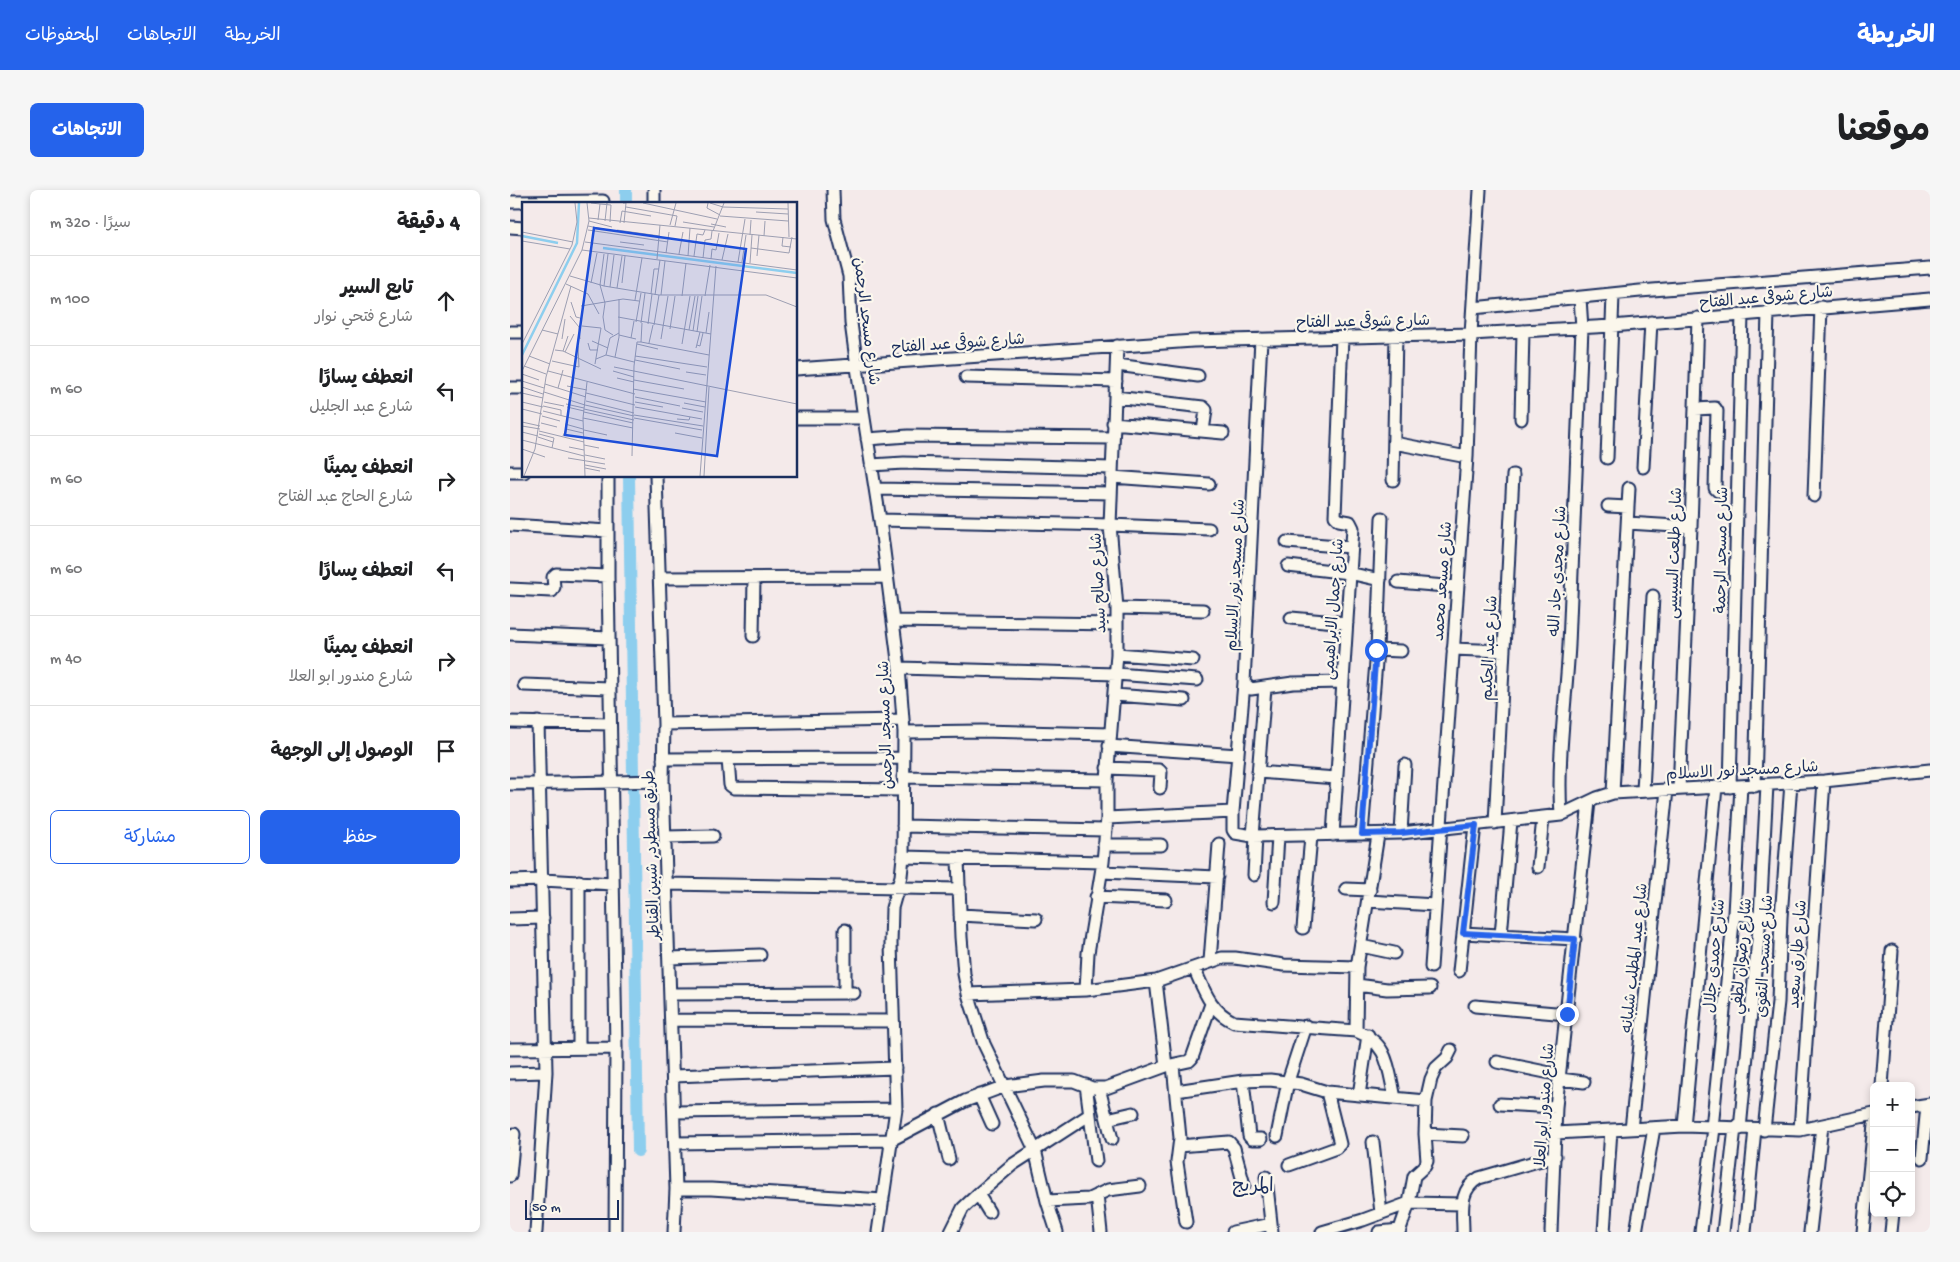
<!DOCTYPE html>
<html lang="ar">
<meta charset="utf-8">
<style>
:root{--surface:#fff;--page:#f6f6f6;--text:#202124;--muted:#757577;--line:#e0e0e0;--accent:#2563eb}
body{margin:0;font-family:"Gochi Hand","Playpen Sans Arabic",sans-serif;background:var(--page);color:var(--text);direction:rtl}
.controls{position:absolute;right:15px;bottom:15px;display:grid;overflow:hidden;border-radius:8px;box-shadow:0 2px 8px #0003}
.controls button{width:45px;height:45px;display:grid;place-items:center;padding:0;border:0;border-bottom:1px solid var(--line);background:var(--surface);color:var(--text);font:25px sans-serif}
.scale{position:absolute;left:15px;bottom:12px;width:94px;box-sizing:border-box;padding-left:5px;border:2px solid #1b2f5e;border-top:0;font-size:14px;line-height:18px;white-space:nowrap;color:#1b2f5e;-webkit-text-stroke:4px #fbf7ec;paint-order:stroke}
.stop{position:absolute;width:15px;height:15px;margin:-11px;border:4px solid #2563eb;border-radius:50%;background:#fff}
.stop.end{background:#2563eb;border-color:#fff;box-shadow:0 1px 5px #0008}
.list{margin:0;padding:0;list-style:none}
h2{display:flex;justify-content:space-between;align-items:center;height:65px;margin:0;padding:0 20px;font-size:21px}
h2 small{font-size:16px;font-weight:400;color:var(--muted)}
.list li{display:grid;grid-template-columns:32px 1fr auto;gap:15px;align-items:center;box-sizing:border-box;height:90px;padding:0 20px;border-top:1px solid var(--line)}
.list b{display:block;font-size:19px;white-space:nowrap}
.list p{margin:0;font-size:16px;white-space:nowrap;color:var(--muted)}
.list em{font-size:16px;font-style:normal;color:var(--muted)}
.actions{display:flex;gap:10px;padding:15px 20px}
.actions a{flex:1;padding:11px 0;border:1px solid var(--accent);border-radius:8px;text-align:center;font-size:18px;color:var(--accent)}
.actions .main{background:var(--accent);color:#fff}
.icon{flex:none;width:28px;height:28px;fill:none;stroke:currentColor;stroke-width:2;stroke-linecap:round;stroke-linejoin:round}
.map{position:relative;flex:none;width:1420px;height:1042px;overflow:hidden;direction:ltr;border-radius:8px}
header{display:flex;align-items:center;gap:30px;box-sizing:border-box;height:70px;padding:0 25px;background:var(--accent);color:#fff}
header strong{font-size:24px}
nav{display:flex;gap:28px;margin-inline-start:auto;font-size:18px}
.intro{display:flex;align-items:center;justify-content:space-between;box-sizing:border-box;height:120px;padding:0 30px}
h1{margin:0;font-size:35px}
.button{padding:12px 22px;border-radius:8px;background:var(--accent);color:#fff;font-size:18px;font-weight:700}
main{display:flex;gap:30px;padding:0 30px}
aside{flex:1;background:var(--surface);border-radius:8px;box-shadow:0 2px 8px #0003}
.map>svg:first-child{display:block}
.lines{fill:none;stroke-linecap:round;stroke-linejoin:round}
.canal{stroke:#8dceee;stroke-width:12}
.minor-casing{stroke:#1b2f5e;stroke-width:15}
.minor{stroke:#fbf7ec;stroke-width:11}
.route{stroke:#2563eb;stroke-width:6}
.labels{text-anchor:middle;stroke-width:4.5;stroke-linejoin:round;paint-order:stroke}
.street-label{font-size:16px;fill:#1b2f5e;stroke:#fbf7ec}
.quarter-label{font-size:19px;fill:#1b2f5e;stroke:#fbf7ec}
.inset-river{fill:none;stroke:#8dceee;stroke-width:2.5}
.inset-road{fill:none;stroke:#9d9fb2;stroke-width:1}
.view{fill:#1d4ed8;fill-opacity:0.15;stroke:#1d4ed8;stroke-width:2.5}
.inset-edge{fill:none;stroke:#1b2f5e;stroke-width:2.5}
</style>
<header>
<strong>الخريطة</strong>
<nav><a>الخريطة</a><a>الاتجاهات</a><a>المحفوظات</a></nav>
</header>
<div class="intro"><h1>موقعنا</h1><a class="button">الاتجاهات</a></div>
<main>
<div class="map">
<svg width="1420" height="1042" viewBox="0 0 1420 1042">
<rect width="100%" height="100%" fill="#f4eaea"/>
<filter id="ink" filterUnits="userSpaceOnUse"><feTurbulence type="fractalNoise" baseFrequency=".02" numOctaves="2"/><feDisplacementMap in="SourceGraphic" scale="10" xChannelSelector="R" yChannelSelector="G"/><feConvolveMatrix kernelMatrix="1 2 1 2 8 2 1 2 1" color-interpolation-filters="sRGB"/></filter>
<g filter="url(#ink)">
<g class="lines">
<!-- canal -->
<path class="canal" d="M116,0V14
M119,286L128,961"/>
<defs>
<path id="minor" d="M144,0V14
M323,0L324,29L339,86L341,133L354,228L370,330L389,478L394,542L393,667L391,686L382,718L381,754L386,919L368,1042
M0,12L93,11
M0,37L14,38
M963,118L1130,101L1420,78
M0,142H14
M751,149L734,493L723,622V640L725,643L743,646L891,643L1051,625L1087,608L1103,603L1314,591L1420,580
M607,175L688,186
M286,179L683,151L961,144L1102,136L1420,109
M456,187L606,191
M0,198H14
M605,207L693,217L696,220L693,241
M1185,219L1205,218L1207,221L1205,298L1208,301
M286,228H354
M1011,229L1013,141
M603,233L713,243
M357,249L398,246L603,248
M884,253L957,267
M1097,268L1103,105
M361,275L394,273L602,278
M1133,277L1141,132
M0,282H14
M98,286V386L106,858L105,1042
M146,286L154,534L153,591L166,999L164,1042
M602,287L699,294
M883,290L886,145
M366,299L601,303
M1304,306L1311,117
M1098,316L1118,317
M370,330L600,335L699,339
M1118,333L1181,337
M0,335L98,341
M777,352L841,357
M778,376L839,383L870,390
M149,388L377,387
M888,392L947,397
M0,399L42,401L44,397L43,387L46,384L98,386
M607,418L693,420
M781,428L837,433
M383,431L607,434
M0,444L99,448
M243,446L244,388
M943,459L994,461
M867,460L891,461
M607,464L683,470
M389,478L606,484L687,490
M734,493L741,499L783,493L833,492
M14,495L99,498
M604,505L674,510
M0,532L100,534
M154,534L393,530
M394,542L471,541L600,544
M599,556L728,565
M153,569L393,568
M218,569L220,595L224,598L393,600
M597,578L649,580L651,582L650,598
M748,582L826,588
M393,587L597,590
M0,594L153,591
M1245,596L1258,122
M1220,597L1232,124
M1169,599L1181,337L1188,128
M1133,601L1143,406
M1103,603L1119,298
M1051,625C1047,569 1056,512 1059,455C1064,350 1068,244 1072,138L1070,108
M597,628L723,622
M985,633L1003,285
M393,636L595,640
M891,643L895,575
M852,644L867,460L872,328
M823,645L843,338L840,332L829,330L825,326L832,147
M868,645L847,777L846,841C879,853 878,878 885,908
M743,646L755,498
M155,647L203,646
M594,655H651
M393,667L593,672
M448,669L451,747L454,784L458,804L474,854L525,960L537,1011L547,1042
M1028,677L1033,628
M592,682L707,687
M744,685L746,646
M0,691L33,690L103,694
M156,694L450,699
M836,699L860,700
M586,707L656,710
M858,711L925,715
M764,712L768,646
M1224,723L1250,728L1271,727
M450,725L526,729
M0,729L33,728
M793,738L801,646
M335,740V803
M953,743L1065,749
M991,745L1001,631
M851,756L884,763
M159,768L250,765
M700,771L709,654
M921,777L957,267L961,144L970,0
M684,778C694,800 700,821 724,832L846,841
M949,781L965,635
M646,791L656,876
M847,795L877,799L920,798
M576,800L578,763L593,672L597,628V590L607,464V418L600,335L607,156
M161,804L344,803
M458,804L576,800L646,791L712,768H725L774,775L847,777
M965,816L1057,824
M162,830L383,831
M69,858V691
M0,859L106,858
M987,872L1050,885
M663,875L670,948L667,972L676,1032
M0,883L36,882
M163,886L385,878
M1050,889L1074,892
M733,891L739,946L742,949H751
M576,895L586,971
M1372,896L1382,761
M589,898L602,949
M666,901L733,891L760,890L791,894L817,902L916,911
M469,905L482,934
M849,905L858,845
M990,914L1046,917
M1401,917L1420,914
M164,922L386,919
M428,924L439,969
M597,929L623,923
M1174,936L1206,597
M1202,938L1224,723L1231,596
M1121,939L1157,600
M1230,939L1250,728L1257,595
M1254,940L1268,812L1271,727L1281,593
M1290,940L1314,591
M1046,943L1174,936L1290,940L1364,924
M915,944L953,946
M767,946L778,891L796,836
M863,952L871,1023
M165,953L381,950L455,911L495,896L534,891H564L582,898H596L656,876L679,871L682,868L701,814
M669,956L719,952L724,958L734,995
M1412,968L1417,915
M779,975L826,958L830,954L817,902
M0,986L4,944
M756,987L762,1042
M166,999H201L373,1010
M468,1004L479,1022
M587,1005L591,1042
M537,1011L579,1009L598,1000L630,996
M26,1042L36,882L28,532
M441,1042L453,1018L468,1004L502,975L579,925
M723,1042L761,1034
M812,1042L853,1030L899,1013L953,1014
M869,1042L890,1040
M889,1042L899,1013L904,986L915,976L917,971L915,944L916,911L921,889L926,878L937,868L941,860
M953,1042C953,1021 948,1000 969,988L1045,966
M1041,1042L1046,917L1079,612
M1094,1042L1101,940
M1126,1042L1144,938
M1191,1042L1204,938
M1213,1042L1225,938
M1235,1042L1245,939
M1300,1042L1312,936
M1353,1042L1364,935
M1381,1042L1383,1023"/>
</defs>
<!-- minor casing -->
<use href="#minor" class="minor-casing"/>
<!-- minor -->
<use href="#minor" class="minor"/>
</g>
</g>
<g class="lines" filter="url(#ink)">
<!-- route -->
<path class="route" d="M866,460L852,644L891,643L966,635L953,743L1065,749L1057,824"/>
</g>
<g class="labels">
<!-- street labels -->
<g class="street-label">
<text transform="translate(1256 106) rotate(-5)" y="6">شارع شوقى عبد الفتاح</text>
<text transform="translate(853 130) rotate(-1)" y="6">شارع شوقى عبد الفتاح</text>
<text transform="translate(358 131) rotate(83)" y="6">شارع مسجد الرحمن</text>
<text transform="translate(448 152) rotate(-4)" y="6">شارع شوقى عبد الفتاح</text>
<text transform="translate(1210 360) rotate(-89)" y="6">شارع مسجد الرحمة</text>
<text transform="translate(1163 363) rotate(-88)" y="6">شارع طلعت السيسى</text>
<text transform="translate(1046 381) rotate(-87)" y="6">شارع مجدي جاد الله</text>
<text transform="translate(724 385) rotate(-87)" y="6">شارع مسجد نور الاسلام</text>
<text transform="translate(931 391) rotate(-86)" y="6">شارع مسعد محمد</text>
<text transform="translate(587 393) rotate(-93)" y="6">شارع صالح سيد</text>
<text transform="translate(822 419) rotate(-86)" y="6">شارع جمال الابراهيمى</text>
<text transform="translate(978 458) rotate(-87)" y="6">شارع عبد الحكيم</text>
<text transform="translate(374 535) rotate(-92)" y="6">شارع مسجد الرحمن</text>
<text transform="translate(1232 579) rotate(-3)" y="6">شارع مسجد نور الاسلام</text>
<text transform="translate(140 665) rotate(-92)" y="6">طريق مسطرد, شبين القناطر</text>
<text transform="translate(1286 764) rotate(-86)" y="6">شارع طارق سعيد</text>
<text transform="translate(1203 766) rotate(-85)" y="6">شارع حمدى جلال</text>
<text transform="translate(1230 766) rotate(-85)" y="6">شارع رضوان لطفي</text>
<text transform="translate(1253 766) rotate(-87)" y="6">شارع مسجد التقوى</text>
<text transform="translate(1123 768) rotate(-84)" y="6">شارع عبد المطلب شلبانه</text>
<text transform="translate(1033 915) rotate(-86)" y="6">شارع مندور ابو العلا</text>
</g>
<!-- quarter labels -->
<g class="quarter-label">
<text x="743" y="1001">المريج</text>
</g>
</g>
<!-- overview -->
<g transform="translate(12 12)">
<rect width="275" height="275" fill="#f4eaea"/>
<path class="inset-river" d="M0,34L36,41M81,46L275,71M0,153L55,41L57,1"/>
<path class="inset-road" d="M69,1L78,2L76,18M101,1H104L102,21M121,1L195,17M186,1L185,6L198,13M188,1L201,5L266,7M266,1L267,35M78,2L89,3L88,20M104,5L155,14L153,24M234,10L266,12M198,14L266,19M67,16L275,37M67,19L90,25M83,19L85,1M161,20L192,25M98,21L100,9L129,14M189,22L204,25M148,23L154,1M66,24L86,28M66,28L146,40M95,28L138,34M191,29L202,1M0,30L51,40M228,33L229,18M242,34L243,19M261,35L260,44L269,45M0,39L48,47M63,40L275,68M98,40L122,43M229,46L267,51L270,35M60,48L275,76M144,51L147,30M82,52L78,83L83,101L81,115L83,128L91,133M157,52L161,30M166,54L168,26M172,54L175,32L181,33L183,28M235,54L237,33M181,56L183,38L189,37L190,29M135,57L138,23M189,57L190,47L194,48L197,31M200,58L206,32M216,60L223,17M220,60L224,33M228,61L230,33M48,74L82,84L137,93H244L275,105M69,81L75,51M100,81L103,54M44,82L66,92L77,112M82,84L86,52M88,85L92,53M95,86L100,54M129,92L132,67H137M133,93L138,58M139,93L143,59M160,94L164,61M183,94L188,63M113,98L120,56M49,100L54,115L58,116M59,104L101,97L117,99M48,114L57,125L58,137M96,115L189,132M114,120L119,91M119,121L123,91M126,122L130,92M132,123L137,93M60,124L79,126M148,127L153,94M20,128L36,132M167,128L173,94M171,129L176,94M175,130L180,94M184,131L187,110M97,133L114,137M109,136L112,119M40,137L43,117M139,137L146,94M70,139L86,146M119,140L187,153M119,140L120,121M66,141L68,148H76M127,141L131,123M0,142L50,43L55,20L53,1M115,142L136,147M160,142L168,94M175,143L178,144L181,131M56,144L57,165M174,146L178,130M33,148L41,149L46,134M41,149L79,167M43,150L52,132M84,153L88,136L97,131M7,154L28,162M113,154L185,165M93,155L97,135V97M74,157L84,153L112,160M113,158L158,167M30,159L57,165M73,162L79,126M2,164L24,172M92,165L275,202M275,165V220M0,169L60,48L67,19L65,1M26,169L113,192M91,169L112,175M164,170L184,173M0,172L17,178M95,176L112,180M112,178L162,187M0,179L22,186M23,182L64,195M45,184L65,188M0,185L21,192M36,186L41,168M111,187L184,200M22,190L63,203M0,191L21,196M64,191L113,203M113,195L158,204M64,199L112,211M0,200L21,205M22,200L42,204M113,200L141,205M162,201L183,205M44,202L62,206M63,203L112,214M21,204L39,208V213M45,205L62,209M113,205L180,217M160,206L181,210M0,207L20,212M62,207L112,218M21,209L61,219M62,210L111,221M112,213L181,224M20,214L38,219M61,216L111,226M112,216L180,228M155,217L167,218L168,215M0,220L18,224M19,221L35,225M43,222L61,227M0,224L18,227M62,228L85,233M17,229L62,240M0,230L16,234M153,231L180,236M17,232L32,236L30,246M41,234L44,227L61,231M16,235L31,240M0,238L62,254M62,243L77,246M47,245L62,248M0,247L23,255M63,253L83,257M110,254L112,164L115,140H119M46,256L83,262M63,263L84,267M63,266L78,269M2,274L13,247L24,175L49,84M63,274L61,216L65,180M178,274L194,64M182,274L187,185"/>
<path class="view" d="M72,26L224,47L195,254L43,233Z"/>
<rect width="275" height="275" class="inset-edge"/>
</g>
</svg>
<div class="controls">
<button>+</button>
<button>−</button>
<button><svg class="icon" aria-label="locate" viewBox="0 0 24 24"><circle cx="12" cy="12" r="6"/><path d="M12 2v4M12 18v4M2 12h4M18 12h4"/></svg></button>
</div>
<div class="scale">50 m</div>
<div class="stop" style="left:866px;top:460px"></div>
<div class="stop end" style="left:1057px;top:824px"></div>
</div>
<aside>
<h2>4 دقيقة<small>سيرًا · 320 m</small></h2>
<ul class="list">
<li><svg class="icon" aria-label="ahead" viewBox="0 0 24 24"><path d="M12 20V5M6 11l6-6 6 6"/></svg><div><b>تابع السير</b><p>شارع فتحي نوار</p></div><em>100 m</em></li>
<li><svg class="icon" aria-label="left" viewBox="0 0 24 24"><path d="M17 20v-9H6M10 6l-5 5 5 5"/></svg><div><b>انعطف يسارًا</b><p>شارع عبد الجليل</p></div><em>60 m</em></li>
<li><svg class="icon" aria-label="right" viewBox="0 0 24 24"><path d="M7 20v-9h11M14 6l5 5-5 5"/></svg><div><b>انعطف يمينًا</b><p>شارع الحاج عبد الفتاح</p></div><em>60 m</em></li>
<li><svg class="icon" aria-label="left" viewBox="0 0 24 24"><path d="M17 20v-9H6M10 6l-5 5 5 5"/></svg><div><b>انعطف يسارًا</b></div><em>60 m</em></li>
<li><svg class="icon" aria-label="right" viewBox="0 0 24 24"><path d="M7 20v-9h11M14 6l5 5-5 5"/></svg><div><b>انعطف يمينًا</b><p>شارع مندور ابو العلا</p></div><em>40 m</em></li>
<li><svg class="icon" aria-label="arrive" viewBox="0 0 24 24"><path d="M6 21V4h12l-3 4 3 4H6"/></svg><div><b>الوصول إلى الوجهة</b></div></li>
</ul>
<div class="actions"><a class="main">حفظ</a><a>مشاركة</a></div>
</aside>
</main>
